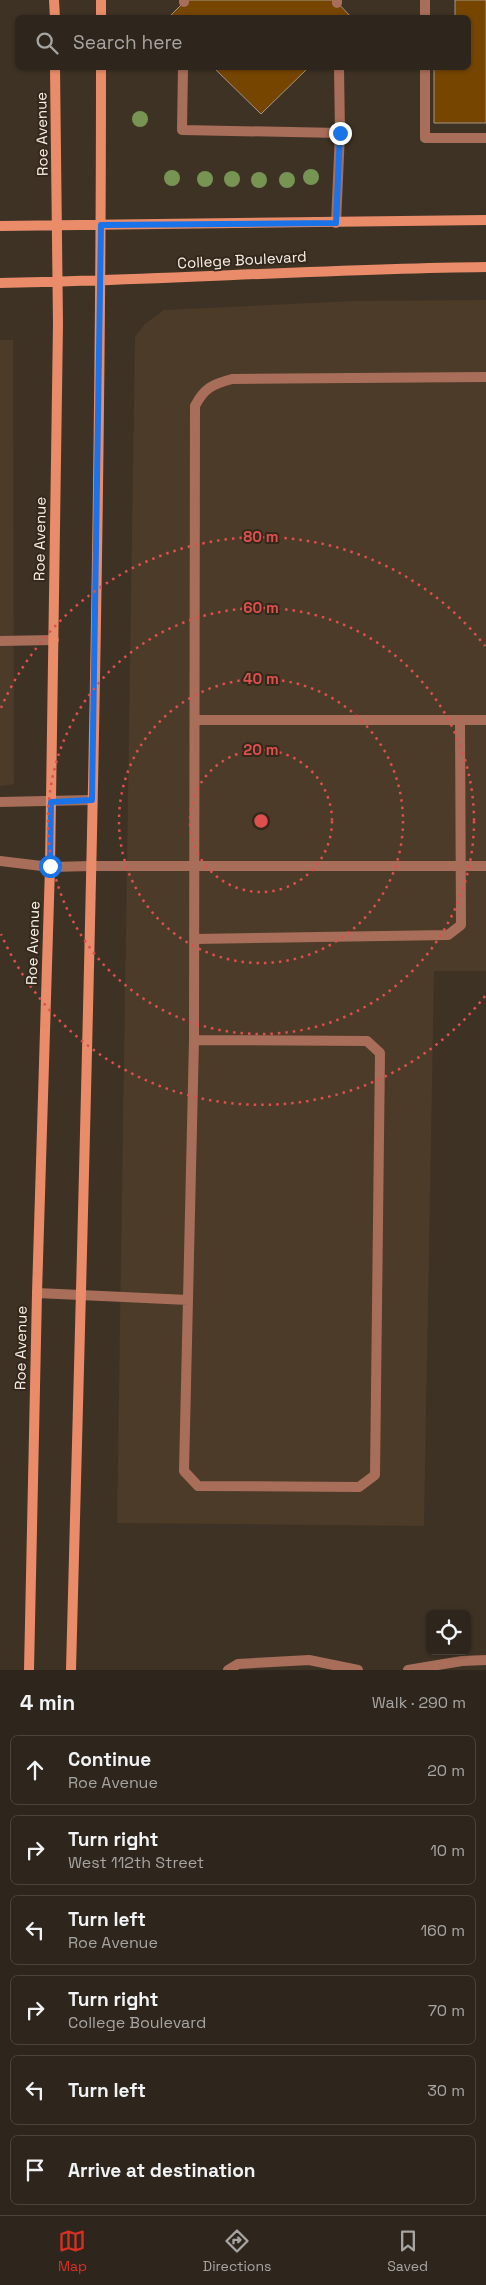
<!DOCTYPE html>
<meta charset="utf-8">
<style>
:root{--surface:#2e261c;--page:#362e25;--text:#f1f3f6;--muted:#a7a5a3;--line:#49433b;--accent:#d93025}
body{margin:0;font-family:"Space Grotesk",sans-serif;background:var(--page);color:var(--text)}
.controls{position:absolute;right:15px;bottom:15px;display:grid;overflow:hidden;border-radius:8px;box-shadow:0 1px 4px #0004}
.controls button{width:45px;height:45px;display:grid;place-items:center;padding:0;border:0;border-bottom:1px solid var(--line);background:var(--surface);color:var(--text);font:25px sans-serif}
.stop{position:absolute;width:15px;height:15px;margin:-11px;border:4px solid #1a73e8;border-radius:50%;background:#fff}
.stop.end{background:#1a73e8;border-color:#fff;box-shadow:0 1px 5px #0008}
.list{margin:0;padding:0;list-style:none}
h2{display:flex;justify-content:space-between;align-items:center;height:65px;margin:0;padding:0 20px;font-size:21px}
h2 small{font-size:16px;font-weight:400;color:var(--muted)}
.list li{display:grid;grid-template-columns:32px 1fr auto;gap:15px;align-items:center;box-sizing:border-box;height:70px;margin:0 10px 10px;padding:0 10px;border:1px solid var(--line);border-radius:8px}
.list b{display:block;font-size:19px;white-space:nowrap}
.list p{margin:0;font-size:16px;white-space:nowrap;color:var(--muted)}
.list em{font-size:16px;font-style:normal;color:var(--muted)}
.icon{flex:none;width:28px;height:28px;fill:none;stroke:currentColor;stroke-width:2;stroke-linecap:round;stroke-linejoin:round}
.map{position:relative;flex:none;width:486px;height:1670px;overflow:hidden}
.search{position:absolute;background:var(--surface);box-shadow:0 1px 4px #0004;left:15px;right:15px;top:15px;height:55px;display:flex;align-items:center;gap:12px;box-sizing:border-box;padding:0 18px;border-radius:8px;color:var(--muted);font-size:19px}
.sheet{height:545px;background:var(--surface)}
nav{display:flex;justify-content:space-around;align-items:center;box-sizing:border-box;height:70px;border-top:1px solid var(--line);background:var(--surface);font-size:14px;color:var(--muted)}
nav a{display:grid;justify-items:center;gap:2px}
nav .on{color:var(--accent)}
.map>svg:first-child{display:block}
.built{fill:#4c3b28}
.building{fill:#764600;stroke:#a59687}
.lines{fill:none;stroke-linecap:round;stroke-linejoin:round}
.lane{stroke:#a96e59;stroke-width:10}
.street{stroke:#a96e59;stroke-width:10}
.secondary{stroke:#ea8c6a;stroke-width:10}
.tree{fill:#789453}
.route{stroke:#1a73e8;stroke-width:6}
.ring{fill:none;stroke:#dd504e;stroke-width:2.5;stroke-dasharray:2.5 5}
.labels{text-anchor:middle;stroke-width:4;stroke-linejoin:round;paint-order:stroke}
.street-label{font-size:15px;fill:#f8f0e8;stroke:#34281b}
.centre{fill:#dd504e;stroke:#34281b;stroke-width:2.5}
.ring-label{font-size:15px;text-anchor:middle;font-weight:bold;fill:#dd504e;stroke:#34281b;stroke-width:4;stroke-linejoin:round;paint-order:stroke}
</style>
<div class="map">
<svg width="486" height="1670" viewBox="0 0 486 1670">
<rect width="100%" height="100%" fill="#3e3225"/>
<!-- built -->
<path class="built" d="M486,300V971H434L424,1526L117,1523L135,337L145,324L164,310L355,301Z
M0,340H13L14,784L0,786Z"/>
<!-- building -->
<path class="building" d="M186,0H335L352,18H168Z
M455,0H486V123H434V68H468V18H455Z
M214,68H308L261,114Z"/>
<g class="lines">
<!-- lane -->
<path class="lane" d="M337,0V3
M425,0V18
M184,2V0
M183,68L182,130L340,133L336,223
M339,68L340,133
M425,68V138H486
M0,641L54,640
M196,720H486
M92,866H486
M195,939L448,935L461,925L460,720
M194,1040L367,1041L380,1053L375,1475L359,1487L198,1486L184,1471L194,1040L195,406C204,388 213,384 232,379L486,377
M37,1293L188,1300"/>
<!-- street -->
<path class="street" d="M0,802L92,800
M0,861L50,867L92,866
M228,1670L238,1664L309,1660L358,1670
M408,1670L462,1661L486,1660"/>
<!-- secondary -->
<path class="secondary" d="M54,0L55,18
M101,0V18
M0,226L486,220
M0,283C162,280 324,269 486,267
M29,1670L37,1293L50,867L58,324L55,68
M71,1670C85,1136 101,602 101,68"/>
</g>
<!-- trees -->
<g class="tree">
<circle cx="140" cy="119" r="8"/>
<circle cx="311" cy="177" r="8"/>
<circle cx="172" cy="178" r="8"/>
<circle cx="205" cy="179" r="8"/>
<circle cx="232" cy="179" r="8"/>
<circle cx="259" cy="180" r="8"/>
<circle cx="287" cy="180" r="8"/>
</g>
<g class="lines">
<!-- route -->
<path class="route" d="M50,866L51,802L92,800L101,225L336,223L340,133"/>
</g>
<!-- distance rings -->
<g class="ring">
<circle cx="261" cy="821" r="71"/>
<circle cx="261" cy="821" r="142"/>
<circle cx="261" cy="821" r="213"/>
<path d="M485 996A284 284 0 0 1 1 934M1 708A284 284 0 0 1 485 646"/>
</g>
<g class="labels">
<!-- street labels -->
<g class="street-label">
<text transform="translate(42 134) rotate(-91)" y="5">Roe Avenue</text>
<text transform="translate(242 260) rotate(-3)" y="5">College Boulevard</text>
<text transform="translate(40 539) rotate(-89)" y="5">Roe Avenue</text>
<text transform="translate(33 943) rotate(-88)" y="5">Roe Avenue</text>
<text transform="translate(21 1348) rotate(-89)" y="5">Roe Avenue</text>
</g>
</g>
<circle cx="261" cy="821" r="8" class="centre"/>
<g class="ring-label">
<text x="261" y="542">80 m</text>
<text x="261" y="613">60 m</text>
<text x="261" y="684">40 m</text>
<text x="261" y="755">20 m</text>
</g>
</svg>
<div class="controls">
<button><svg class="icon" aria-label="locate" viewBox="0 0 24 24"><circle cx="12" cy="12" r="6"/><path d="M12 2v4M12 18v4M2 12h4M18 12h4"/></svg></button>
</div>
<div class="stop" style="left:50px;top:866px"></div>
<div class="stop end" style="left:340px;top:133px"></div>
<div class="search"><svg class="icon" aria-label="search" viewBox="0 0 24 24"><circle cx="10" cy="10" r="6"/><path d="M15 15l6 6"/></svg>Search here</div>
</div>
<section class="sheet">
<h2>4 min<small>Walk · 290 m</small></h2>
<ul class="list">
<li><svg class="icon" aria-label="ahead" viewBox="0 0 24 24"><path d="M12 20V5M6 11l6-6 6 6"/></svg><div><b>Continue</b><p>Roe Avenue</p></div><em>20 m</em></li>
<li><svg class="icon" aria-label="right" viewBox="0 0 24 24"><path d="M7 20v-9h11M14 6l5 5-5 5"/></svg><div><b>Turn right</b><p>West 112th Street</p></div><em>10 m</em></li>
<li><svg class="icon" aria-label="left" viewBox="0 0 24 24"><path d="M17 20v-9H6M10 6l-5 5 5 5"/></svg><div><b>Turn left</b><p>Roe Avenue</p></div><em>160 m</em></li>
<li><svg class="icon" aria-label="right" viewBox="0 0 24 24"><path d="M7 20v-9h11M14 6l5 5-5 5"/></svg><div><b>Turn right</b><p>College Boulevard</p></div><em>70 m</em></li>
<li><svg class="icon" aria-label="left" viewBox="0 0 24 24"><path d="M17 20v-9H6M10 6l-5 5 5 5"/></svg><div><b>Turn left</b></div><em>30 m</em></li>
<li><svg class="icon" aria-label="arrive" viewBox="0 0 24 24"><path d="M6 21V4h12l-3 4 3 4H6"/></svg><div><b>Arrive at destination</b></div></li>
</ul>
</section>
<nav>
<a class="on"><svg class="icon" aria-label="map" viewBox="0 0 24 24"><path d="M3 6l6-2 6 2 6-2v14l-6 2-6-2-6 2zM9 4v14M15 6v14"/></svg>Map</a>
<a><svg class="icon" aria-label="directions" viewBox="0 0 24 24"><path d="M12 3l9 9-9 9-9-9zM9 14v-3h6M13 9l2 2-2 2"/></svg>Directions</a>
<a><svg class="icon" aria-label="saved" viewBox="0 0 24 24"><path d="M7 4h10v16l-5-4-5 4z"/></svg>Saved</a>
</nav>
